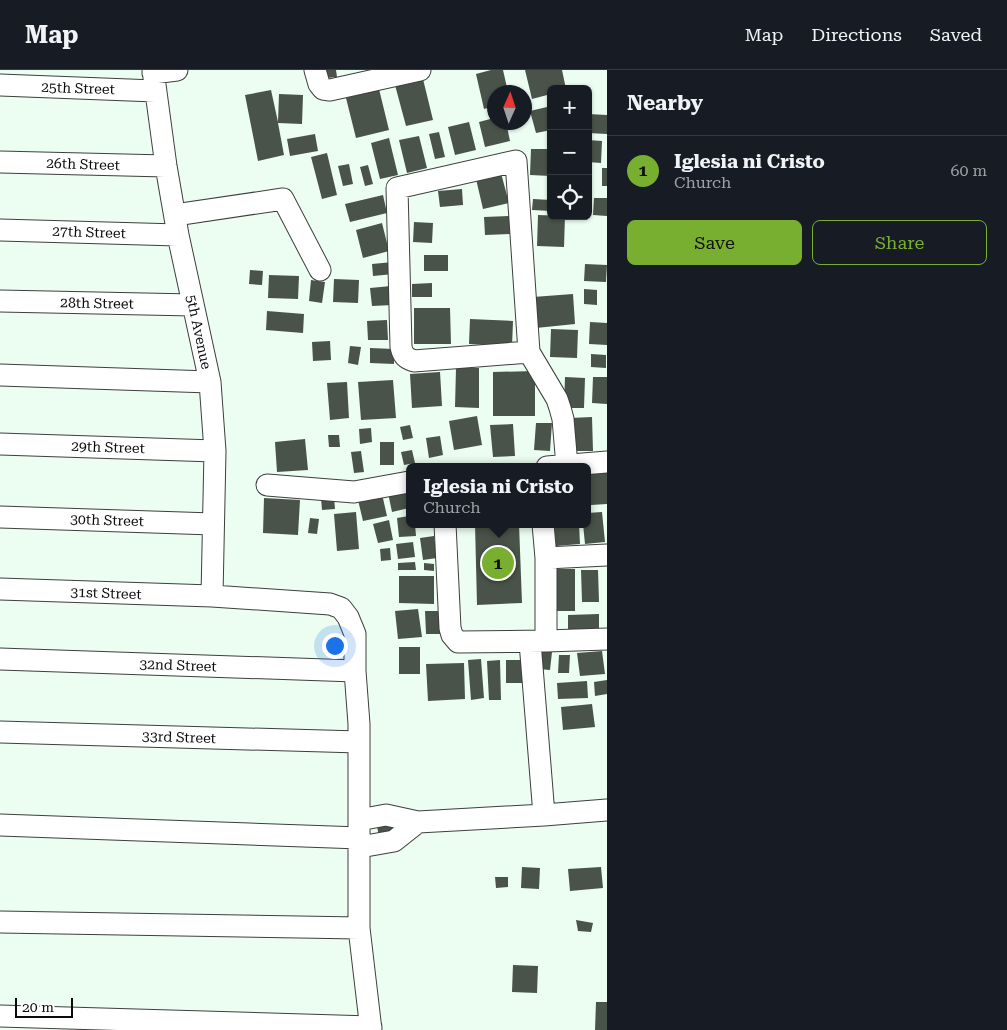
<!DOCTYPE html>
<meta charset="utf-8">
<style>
:root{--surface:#171b24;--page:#242831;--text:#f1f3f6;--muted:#9ea1a6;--line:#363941;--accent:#78af30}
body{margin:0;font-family:"Roboto Serif",serif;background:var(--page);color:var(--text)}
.controls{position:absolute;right:15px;top:15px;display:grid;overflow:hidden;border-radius:8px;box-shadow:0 1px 4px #0004}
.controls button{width:45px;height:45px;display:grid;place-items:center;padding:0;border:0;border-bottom:1px solid var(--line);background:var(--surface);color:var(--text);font:25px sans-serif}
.compass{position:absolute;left:487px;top:15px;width:45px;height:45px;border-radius:50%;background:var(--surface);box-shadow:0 1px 4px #0004;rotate:3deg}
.scale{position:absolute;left:15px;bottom:12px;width:58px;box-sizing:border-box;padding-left:5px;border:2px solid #0b0b0b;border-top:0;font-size:14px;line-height:18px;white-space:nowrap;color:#0b0b0b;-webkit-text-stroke:4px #fff;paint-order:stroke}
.you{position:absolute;left:334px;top:575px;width:18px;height:18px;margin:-12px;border:4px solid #fff;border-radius:50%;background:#1a73e8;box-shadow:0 0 0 8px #1a73e833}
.badge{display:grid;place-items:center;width:32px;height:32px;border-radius:50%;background:var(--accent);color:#111;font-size:16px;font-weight:700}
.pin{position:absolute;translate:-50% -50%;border:2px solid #fff;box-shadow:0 1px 5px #0006}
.popup{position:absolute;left:406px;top:393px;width:185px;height:65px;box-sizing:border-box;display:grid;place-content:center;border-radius:8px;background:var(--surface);filter:drop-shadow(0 1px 4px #0005);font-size:16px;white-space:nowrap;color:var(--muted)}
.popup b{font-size:19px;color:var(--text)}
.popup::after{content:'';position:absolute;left:50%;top:100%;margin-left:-10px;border:10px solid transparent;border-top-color:var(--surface)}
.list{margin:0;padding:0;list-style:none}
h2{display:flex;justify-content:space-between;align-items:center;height:65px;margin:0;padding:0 20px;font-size:21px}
h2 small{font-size:16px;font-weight:400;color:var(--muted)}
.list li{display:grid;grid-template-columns:32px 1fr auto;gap:15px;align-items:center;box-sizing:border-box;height:70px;padding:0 20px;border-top:1px solid var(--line)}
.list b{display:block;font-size:19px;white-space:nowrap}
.list p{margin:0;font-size:16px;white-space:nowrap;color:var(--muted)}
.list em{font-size:16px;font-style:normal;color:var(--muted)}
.actions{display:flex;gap:10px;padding:15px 20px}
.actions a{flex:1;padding:11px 0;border:1px solid var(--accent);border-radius:8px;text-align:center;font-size:18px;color:var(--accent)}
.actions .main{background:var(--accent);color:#111}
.icon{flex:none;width:28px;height:28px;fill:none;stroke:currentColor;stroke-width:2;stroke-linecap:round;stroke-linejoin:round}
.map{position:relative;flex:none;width:607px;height:960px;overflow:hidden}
header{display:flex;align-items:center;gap:30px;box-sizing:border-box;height:70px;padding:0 25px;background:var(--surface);border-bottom:1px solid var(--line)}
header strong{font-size:24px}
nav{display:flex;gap:28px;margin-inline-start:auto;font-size:18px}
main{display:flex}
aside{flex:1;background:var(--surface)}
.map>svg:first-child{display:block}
.building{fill:#4a5349}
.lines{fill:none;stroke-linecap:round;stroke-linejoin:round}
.minor-casing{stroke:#3e3e3e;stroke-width:23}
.minor{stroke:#fff;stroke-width:21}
.labels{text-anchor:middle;stroke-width:5;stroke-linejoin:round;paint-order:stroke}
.street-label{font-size:14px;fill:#0b0b0b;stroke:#fff}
</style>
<header>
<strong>Map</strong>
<nav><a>Map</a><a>Directions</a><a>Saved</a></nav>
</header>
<main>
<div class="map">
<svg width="607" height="960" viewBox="0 0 607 960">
<rect width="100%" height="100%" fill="#ecfdf1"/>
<!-- building -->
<path class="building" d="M326,0H336L337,7L326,8Z
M491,0H503L508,22H494V36L484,39L476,4Z
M525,0H562L566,19H551V24L532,29Z
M423,9L433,50L406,56L395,15Z
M379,19L389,60L356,68L346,28Z
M271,20L278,52L279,24L303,25L302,54L278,53L284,85L258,91L245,25Z
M547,37L551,51V60L536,63L530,41Z
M588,44L607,45V64L588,63Z
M494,48V52H506L510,71L485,77L479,52Z
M469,52L476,80L455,85L448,57Z
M439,62L445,87L435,89L429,64Z
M315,64L318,81L290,86L287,69Z
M419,66L427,98L407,103L399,70Z
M389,68L398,105L380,109L371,73Z
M588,70L602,71L601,93L588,92Z
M531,79H551V106L530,105Z
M327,83L337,125L322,129L311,87Z
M349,94L353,114L343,116L338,96Z
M368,95L373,114L365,116L360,97Z
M602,98H607V116H602Z
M501,103L509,133L483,139L476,109Z
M462,119L463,135L440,137L438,121Z
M383,125L387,143L350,152L345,134Z
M594,128H607V146L593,145Z
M533,129L551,130V141L532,140Z
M538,145L565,146L564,177L537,176Z
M509,146L510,164L485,165L484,147Z
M414,152L433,153L432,173L413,172Z
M382,153L389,181L363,188L356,160Z
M424,185H448V201H424Z
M393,192L394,204L373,206L372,194Z
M585,194L607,195L606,212L584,211Z
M250,200L263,201L262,215L249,214Z
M269,205L299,206L298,229L268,228Z
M334,209L359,210L358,233L333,232Z
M311,210L325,212L322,233L309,231Z
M432,213V227H412V214Z
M391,216L393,235L372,236L370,218Z
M584,219L597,220V235L584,234Z
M573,224L575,254L536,258L533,227Z
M414,238H450L451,274H414Z
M267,241L304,244L303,263L266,260Z
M470,249L513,251L512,276L469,274Z
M387,250L388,270H368L367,251Z
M590,252L607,253V275L589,274Z
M551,259L578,260L577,288L550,287Z
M330,271L331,290L313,291L312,272Z
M350,276L361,277L358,295L348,293Z
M370,278L394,279V294L370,293Z
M591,284L606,285V298L591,297Z
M456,298H479V338L455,337Z
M535,301V346H493V302Z
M440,302L442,336L412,338L410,304Z
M565,307L585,308L584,338H564Z
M593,307H607V334L592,333Z
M393,310L396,348L361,350L358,312Z
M347,312L349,348L330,350L327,313Z
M477,346L482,375L454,380L449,351Z
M592,347L593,381H570V348Z
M536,353H552L550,381L534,380Z
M513,354L515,386L493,387L490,355Z
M410,355L413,368L403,370L400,357Z
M371,358L372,372L360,374L359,359Z
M328,365H339L340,377H329Z
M440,366L443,385L429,388L426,368Z
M305,369L308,400L277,402L275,372Z
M380,372H394V395H380Z
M412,380L415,393L404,395L401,382Z
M361,381L364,402L354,403L351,382Z
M607,401V434L591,435L589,402Z
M409,419V438L392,442L388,423Z
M382,424L387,446L363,451L358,430Z
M334,427L335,439L322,440L321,428Z
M264,428L300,430L298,465L263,463Z
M356,442L359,479L337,481L334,444Z
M602,442L605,472L585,474L583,454H587V443Z
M409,446V454H415L416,466L399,467L397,448Z
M310,448L319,449L317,464L308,463Z
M389,450L393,470L378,473L373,454Z
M475,454H519L522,533L477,535Z
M554,454H579L580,474L556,476Z
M434,466L437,488L423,490L420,468Z
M413,472L415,487L398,489L396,474Z
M390,478L391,490L381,491L380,479Z
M415,492L416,500H398V493Z
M424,493L434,494V501L424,500Z
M556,499H575V541H557Z
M581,500H598L599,532H582Z
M399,506H434V534L399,533Z
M418,539L422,567L398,569L395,541Z
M425,541H443V564H426Z
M599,544V567L568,568V545Z
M399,577H420V604H399Z
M539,581L552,582L550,600L538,599Z
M602,581L605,604L580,606L577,583Z
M559,585H570L569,603H558Z
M481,589L484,628L471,630L468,590Z
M500,590L501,630H489L487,591Z
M506,590H525V613H506Z
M464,593L465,629L428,631L426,594Z
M607,610V624L595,626L594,612Z
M587,611L588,628L558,629L557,613Z
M592,634L595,657L563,660L561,637Z
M391,753L393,764L379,767L377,756Z
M522,797L540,798L539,819L521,818Z
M601,797L603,818L570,821L568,799Z
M495,807H508V817L496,818Z
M576,850L593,853L591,862L578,861Z
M513,895L538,896L537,923L512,922Z
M596,932H607V960H595Z"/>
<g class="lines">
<defs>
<path id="minor" d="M153,0L166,96L178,165L210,312L215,381L212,526
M315,0L319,14L323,19L330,20L420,0
M153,3L177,0
M0,15L155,21
M0,92L166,96
M175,145L283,129L320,200
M0,160L178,165
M0,231L193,235
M529,282L414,291C406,288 403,286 401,277L397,118L516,91L529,282L557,329L560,338L563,349L567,396
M0,305L210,312
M0,374L215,381
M547,397L607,392
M267,415L354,422L409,412
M0,447L213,454
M445,454L450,558L452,565L458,572L546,571V488L543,454
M546,488L607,485
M0,519L212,526L330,534L341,538L348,547L355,564V601L359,654V858L371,960
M546,571L607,569
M530,572L544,745
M0,589L355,601
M0,662L359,672
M359,750L386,745L418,752L544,745L607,740
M0,755L360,768
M360,777L394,771L418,752
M0,852L359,858
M0,946L371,957"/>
</defs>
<!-- minor casing -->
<use href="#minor" class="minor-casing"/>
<!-- minor -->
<use href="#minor" class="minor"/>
</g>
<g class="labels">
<!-- street labels -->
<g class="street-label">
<text transform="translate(78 18) rotate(2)" y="5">25th Street</text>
<text transform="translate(83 94) rotate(2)" y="5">26th Street</text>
<text transform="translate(89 162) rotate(2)" y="5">27th Street</text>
<text transform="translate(97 233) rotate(1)" y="5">28th Street</text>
<text transform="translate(199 262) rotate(78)" y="5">5th Avenue</text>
<text transform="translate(108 377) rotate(2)" y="5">29th Street</text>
<text transform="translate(107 450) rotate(2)" y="5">30th Street</text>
<text transform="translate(106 523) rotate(2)" y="5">31st Street</text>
<text transform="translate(178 595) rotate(2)" y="5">32nd Street</text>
<text transform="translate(179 667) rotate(2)" y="5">33rd Street</text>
</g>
</g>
</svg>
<div class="controls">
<button>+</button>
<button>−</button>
<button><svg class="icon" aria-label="locate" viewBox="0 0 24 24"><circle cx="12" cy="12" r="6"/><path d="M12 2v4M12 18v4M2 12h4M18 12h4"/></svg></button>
</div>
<svg class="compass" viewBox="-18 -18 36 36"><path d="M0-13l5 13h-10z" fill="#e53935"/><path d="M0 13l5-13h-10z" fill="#9ea1a6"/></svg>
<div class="scale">20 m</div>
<div class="you"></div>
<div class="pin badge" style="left:498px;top:493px">1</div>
<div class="popup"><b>Iglesia ni Cristo</b>Church</div>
</div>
<aside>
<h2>Nearby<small></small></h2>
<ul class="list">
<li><span class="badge">1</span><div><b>Iglesia ni Cristo</b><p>Church</p></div><em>60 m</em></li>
</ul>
<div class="actions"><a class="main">Save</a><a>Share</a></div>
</aside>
</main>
